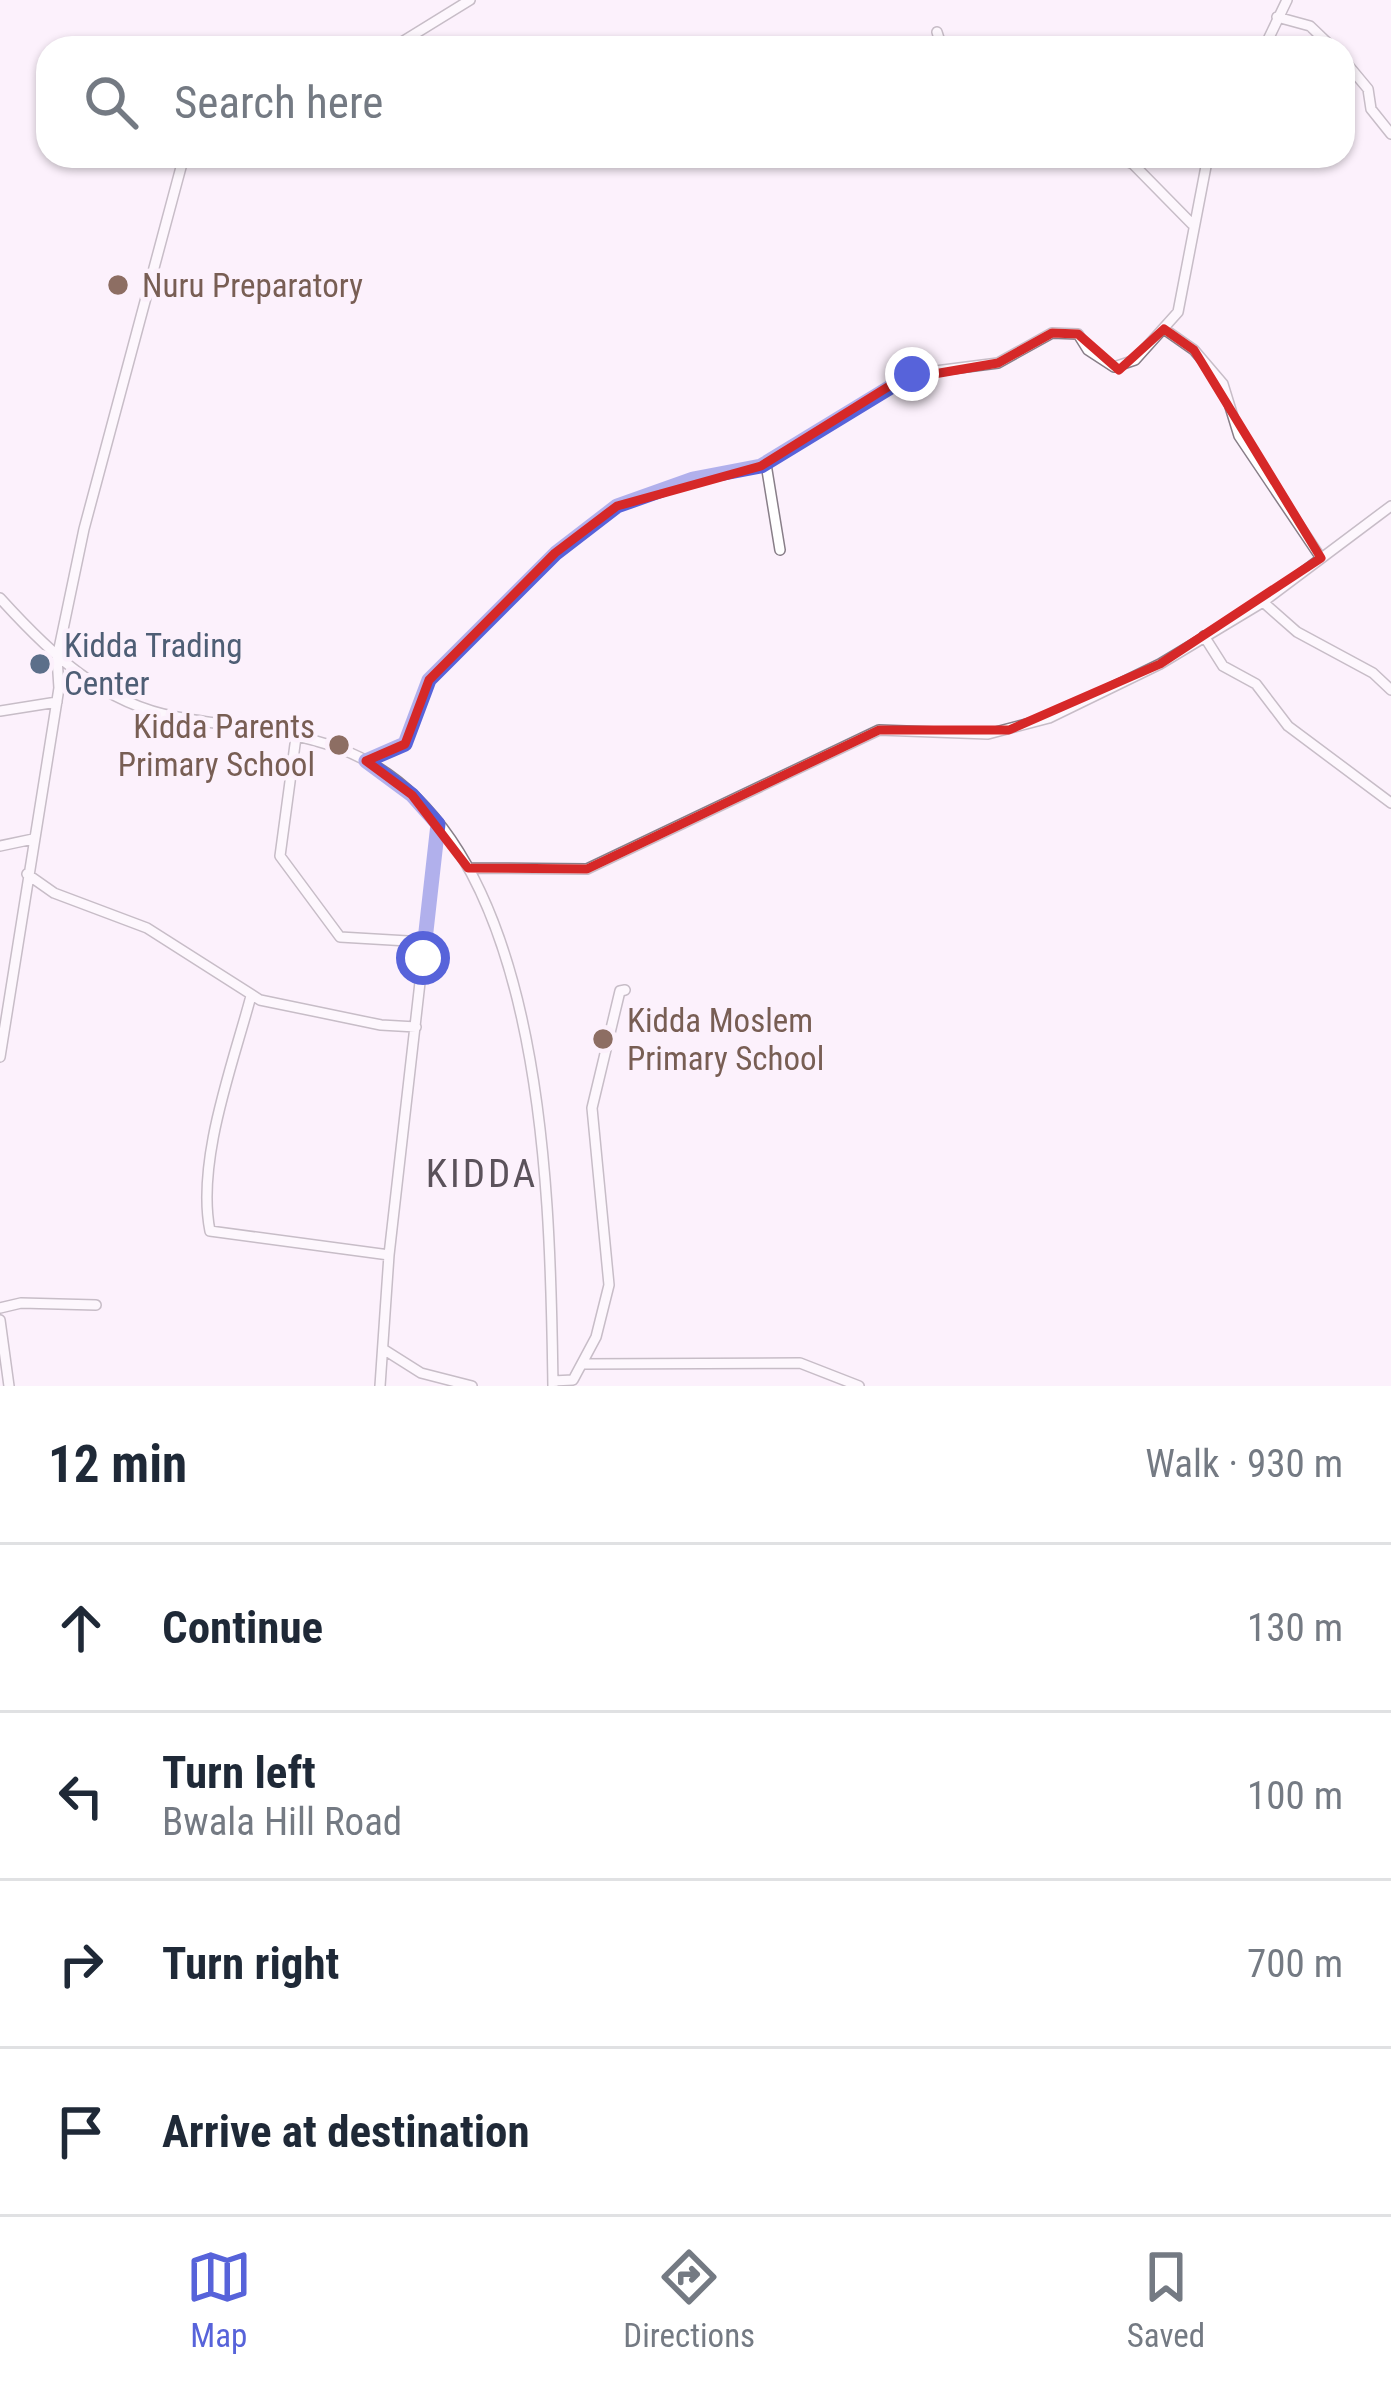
<!DOCTYPE html>
<meta charset="utf-8">
<style>
:root{--surface:#fff;--page:#f6f6f7;--text:#1f2937;--muted:#747a83;--line:#e0e1e3;--accent:#5763da}
body{margin:0;font-family:"Roboto Condensed",sans-serif;background:var(--page);color:var(--text)}
.stop{position:absolute;width:36px;height:36px;margin:-27px;border:9px solid #5763da;border-radius:50%;background:#fff}
.stop.end{background:#5763da;border-color:#fff;box-shadow:0 3px 12px #0008}
.list{margin:0;padding:0;list-style:none}
h2{display:flex;justify-content:space-between;align-items:center;height:156px;margin:0;padding:0 48px;font-size:51px}
h2 small{font-size:39px;font-weight:400;color:var(--muted)}
.list li{display:grid;grid-template-columns:78px 1fr auto;gap:36px;align-items:center;box-sizing:border-box;height:168px;padding:0 48px;border-top:3px solid var(--line)}
.list b{display:block;font-size:45px;white-space:nowrap}
.list p{margin:0;font-size:39px;white-space:nowrap;color:var(--muted)}
.list em{font-size:39px;font-style:normal;color:var(--muted)}
.icon{flex:none;width:66px;height:66px;fill:none;stroke:currentColor;stroke-width:2;stroke-linecap:round;stroke-linejoin:round}
.map{position:relative;flex:none;width:1391px;height:1386px;overflow:hidden}
.search{position:absolute;background:var(--surface);box-shadow:0 3px 9px #0004;left:36px;right:36px;top:36px;height:132px;display:flex;align-items:center;gap:30px;box-sizing:border-box;padding:0 42px;border-radius:36px;color:var(--muted);font-size:45px}
.sheet{height:828px;background:var(--surface)}
nav{display:flex;justify-content:space-around;align-items:center;box-sizing:border-box;height:168px;border-top:3px solid var(--line);background:var(--surface);font-size:33px;color:var(--muted)}
nav a{display:grid;justify-items:center;gap:6px}
nav .on{color:var(--accent)}
.map>svg:first-child{display:block}
.lines{fill:none;stroke-linecap:round;stroke-linejoin:round}
.minor-casing{stroke:#887e88;stroke-width:12}
.minor{stroke:#fff;stroke-width:9}
.route{stroke:#5763da;stroke-width:15}
.marked{fill:none;stroke:#d62828;stroke-width:9;stroke-linejoin:round}
.education-dot{fill:#8d6e63;stroke:#fcf1fc;stroke-width:4.5}
.service-dot{fill:#5c6f8a;stroke:#fcf1fc;stroke-width:4.5}
.labels{text-anchor:middle;stroke-width:9;stroke-linejoin:round;paint-order:stroke}
.education-label{font-size:33px;fill:#785e54;stroke:#fcf1fc;text-anchor:start}
.service-label{font-size:33px;fill:#4e5e75;stroke:#fcf1fc;text-anchor:start}
.quarter-label{font-size:39px;letter-spacing:3px;fill:#5b525b;stroke:#fcf1fc}
</style>
<div class="map">
<svg width="1391" height="1386" viewBox="0 0 1391 1386">
<rect width="100%" height="100%" fill="#fcf1fc"/>
<g class="lines">
<defs>
<path id="minor" d="M1277,17L1310,26L1333,48
M937,32L942,48
M392,48L470,0
M1264,48L1287,0
M1343,59L1368,89L1371,109L1391,134
M1114,156L1133,164L1192,224
M1164,329L1194,350L1223,384L1239,436L1321,558
M766,464L780,550
M0,598C49,652 102,704 177,717C230,727 287,729 338,748C549,824 550,1201 553,1386
M1263,602L1297,632L1373,673L1391,690
M1204,636L1223,666L1256,684L1288,726L1391,803
M0,711L57,702
M296,737L280,856L340,937L425,942
M366,761L405,744L429,680L555,553L617,506L693,479L761,466L912,374L998,363L1052,333L1078,334L1088,350L1114,367L1135,360L1178,312L1208,156
M0,846L33,839
M468,868L587,869L879,730L988,734L1049,718L1160,664L1263,602L1391,506
M27,874L54,893L147,928L260,1000L381,1025L416,1027
M251,996C233,1064 196,1161 210,1231L389,1255
M0,1057L59,688L57,658L84,529L184,156
M0,1308L21,1303L96,1305
M0,1320L9,1386
M383,1349L421,1373L472,1386
M583,1364L800,1363L859,1386
M553,1381L573,1380L596,1337L609,1285L592,1108L620,991L625,990
M380,1386L389,1255L438,824"/>
</defs>
<!-- minor casing -->
<use href="#minor" class="minor-casing"/>
<!-- minor -->
<use href="#minor" class="minor"/>
</g>
<g class="lines">
<!-- route -->
<path class="route" d="M423,958L438,824L412,795L366,761L405,744L429,680L556,553L617,506L693,479L761,466L912,374"/>
</g>
<!-- marked area -->
<path d="M0 0H1391V1386H0ZM1164,329L1194,350L1321,558L1160,664L1009,730H879L587,869L468,868L412,795L366,761L405,744L429,680L555,553L617,506L761,466L899,380L998,363L1052,333L1078,334L1119,370Z" fill="#fcf1fc" fill-opacity=".55" fill-rule="evenodd"/>
<path class="marked" d="M1164,329L1194,350L1321,558L1160,664L1009,730H879L587,869L468,868L412,795L366,761L405,744L429,680L555,553L617,506L761,466L899,380L998,363L1052,333L1078,334L1119,370Z"/>
<!-- markers -->
<g class="education-dot">
<circle cx="118" cy="285" r="12"/>
<circle cx="339" cy="745" r="12"/>
<circle cx="603" cy="1039" r="12"/>
</g>
<circle class="service-dot" cx="40" cy="664" r="12"/>
<g class="labels">
<!-- education labels -->
<g class="education-label">
<text x="142" y="297">Nuru Preparatory</text>
<text x="315" y="738" text-anchor="end">Kidda Parents<tspan x="315" dy="38">Primary School</tspan></text>
<text x="627" y="1032">Kidda Moslem<tspan x="627" dy="38">Primary School</tspan></text>
</g>
<!-- service labels -->
<g class="service-label">
<text x="64" y="657">Kidda Trading<tspan x="64" dy="38">Center</tspan></text>
</g>
<!-- quarter labels -->
<g class="quarter-label">
<text x="482" y="1187">KIDDA</text>
</g>
</g>
</svg>
<div class="stop" style="left:423px;top:958px"></div>
<div class="stop end" style="left:912px;top:374px"></div>
<div class="search"><svg class="icon" aria-label="search" viewBox="0 0 24 24"><circle cx="10" cy="10" r="6"/><path d="M15 15l6 6"/></svg>Search here</div>
</div>
<section class="sheet">
<h2>12 min<small>Walk · 930 m</small></h2>
<ul class="list">
<li><svg class="icon" aria-label="ahead" viewBox="0 0 24 24"><path d="M12 20V5M6 11l6-6 6 6"/></svg><div><b>Continue</b></div><em>130 m</em></li>
<li><svg class="icon" aria-label="left" viewBox="0 0 24 24"><path d="M17 20v-9H6M10 6l-5 5 5 5"/></svg><div><b>Turn left</b><p>Bwala Hill Road</p></div><em>100 m</em></li>
<li><svg class="icon" aria-label="right" viewBox="0 0 24 24"><path d="M7 20v-9h11M14 6l5 5-5 5"/></svg><div><b>Turn right</b></div><em>700 m</em></li>
<li><svg class="icon" aria-label="arrive" viewBox="0 0 24 24"><path d="M6 21V4h12l-3 4 3 4H6"/></svg><div><b>Arrive at destination</b></div></li>
</ul>
</section>
<nav>
<a class="on"><svg class="icon" aria-label="map" viewBox="0 0 24 24"><path d="M3 6l6-2 6 2 6-2v14l-6 2-6-2-6 2zM9 4v14M15 6v14"/></svg>Map</a>
<a><svg class="icon" aria-label="directions" viewBox="0 0 24 24"><path d="M12 3l9 9-9 9-9-9zM9 14v-3h6M13 9l2 2-2 2"/></svg>Directions</a>
<a><svg class="icon" aria-label="saved" viewBox="0 0 24 24"><path d="M7 4h10v16l-5-4-5 4z"/></svg>Saved</a>
</nav>
